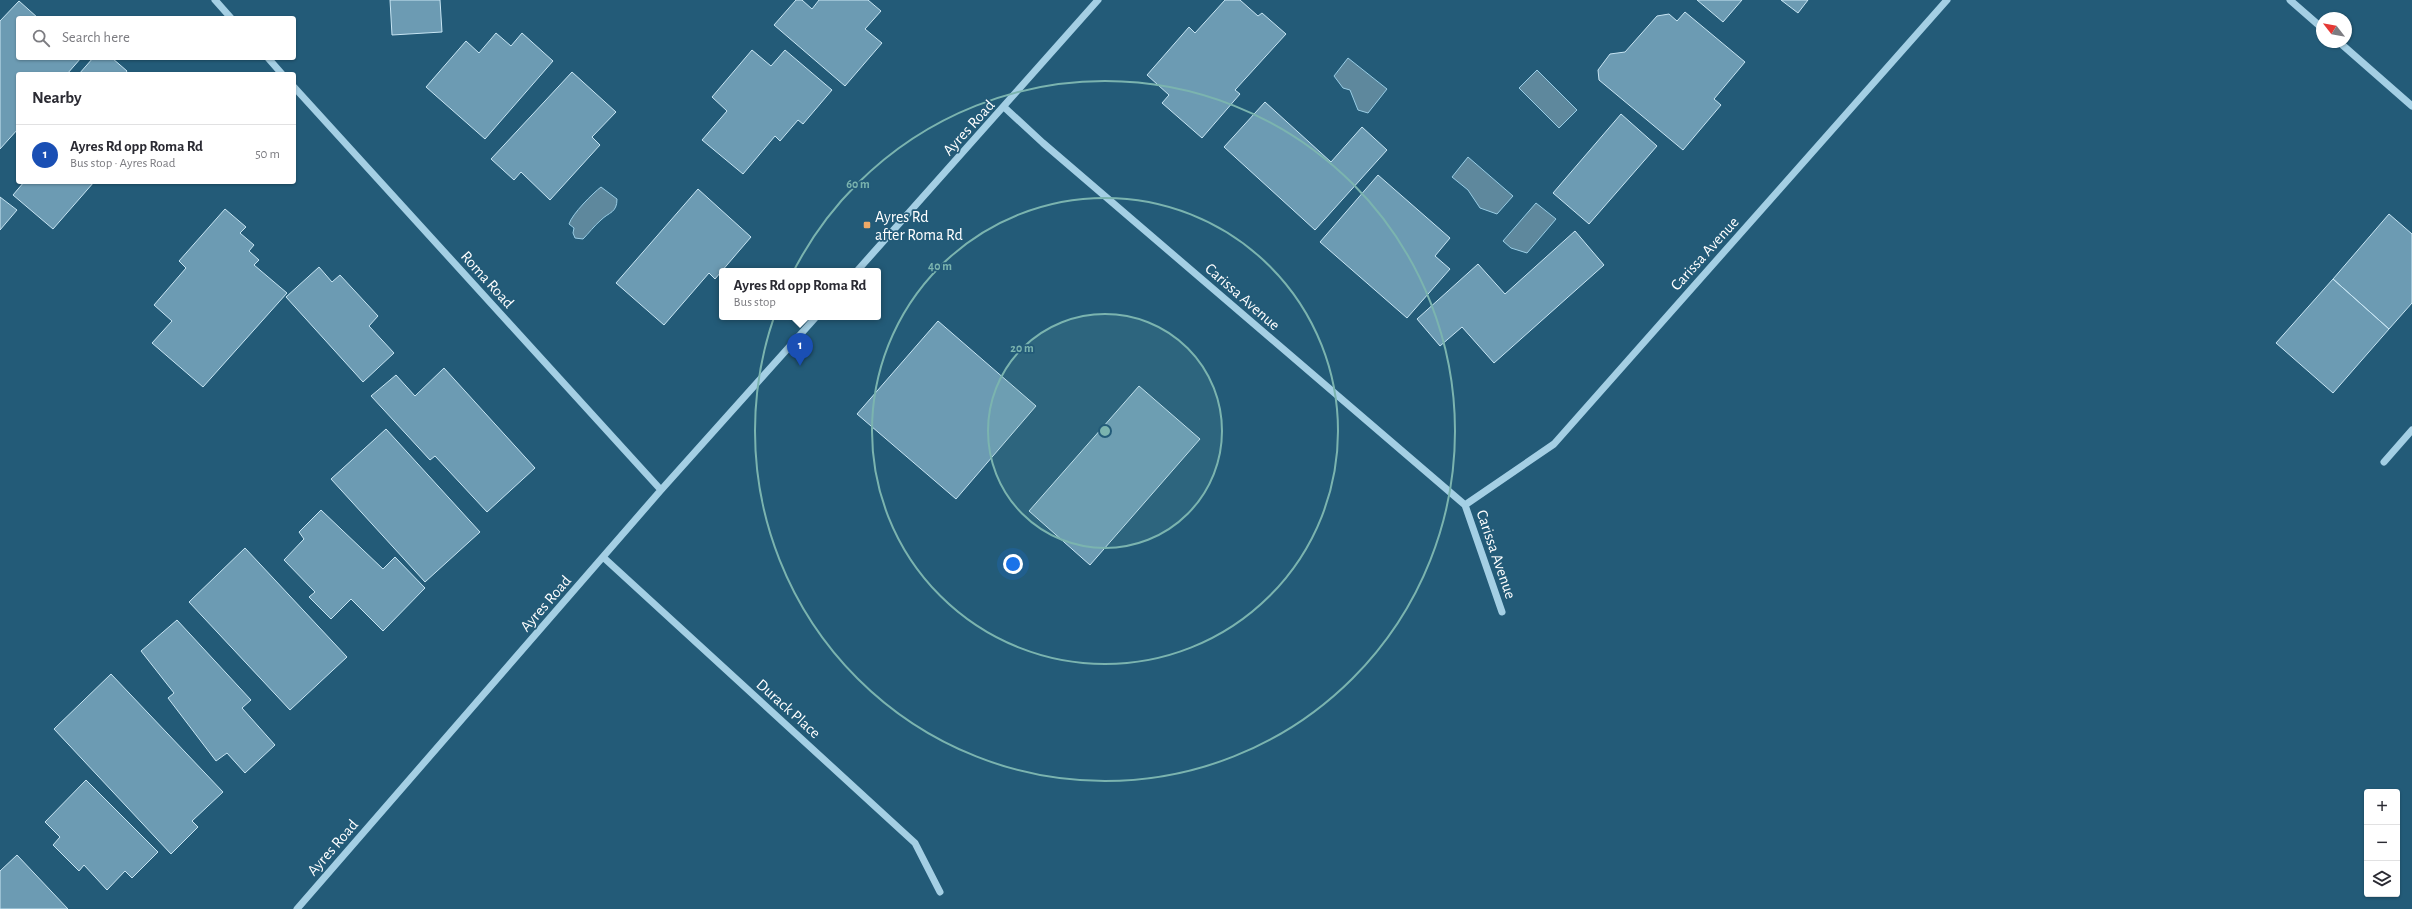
<!DOCTYPE html>
<meta charset="utf-8">
<style>
:root{--surface:#fff;--page:#f7f7f7;--text:#2b2b33;--muted:#7c7c81;--line:#e1e1e2;--accent:#83644b}
body{margin:0;font-family:"Alegreya Sans",sans-serif;background:var(--page);color:var(--text)}
.controls{position:absolute;right:12px;bottom:12px;display:grid;overflow:hidden;border-radius:4px;box-shadow:0 1px 3px #0004}
.controls button{width:36px;height:36px;display:grid;place-items:center;padding:0;border:0;border-bottom:1px solid var(--line);background:var(--surface);color:var(--text);font:20px sans-serif}
.compass{position:absolute;left:2316px;top:12px;width:36px;height:36px;border-radius:50%;background:var(--surface);box-shadow:0 1px 3px #0004;rotate:301deg}
.you{position:absolute;left:1013px;top:564px;width:14px;height:14px;margin:-10px;border:3px solid #fff;border-radius:50%;background:#1a73e8;box-shadow:0 0 0 6px #1a73e833}
.badge{display:grid;place-items:center;width:26px;height:26px;border-radius:50%;background:var(--accent);color:#fff;font-size:13px;font-weight:700}
.pin{position:absolute;translate:-50% -33px;filter:drop-shadow(0 1px 2px #0008)}
.pin::after{content:'';position:absolute;top:21px;width:14px;height:12px;background:inherit;clip-path:polygon(0 0,100% 0,50% 100%)}
.popup{position:absolute;left:719px;top:268px;width:162px;height:52px;box-sizing:border-box;display:grid;place-content:center;border-radius:4px;background:var(--surface);filter:drop-shadow(0 1px 3px #0005);font-size:13px;white-space:nowrap;color:var(--muted)}
.popup b{font-size:15px;color:var(--text)}
.popup::after{content:'';position:absolute;left:50%;top:100%;margin-left:-8px;border:8px solid transparent;border-top-color:var(--surface)}
.list{margin:0;padding:0;list-style:none}
h2{display:flex;justify-content:space-between;align-items:center;height:52px;margin:0;padding:0 16px;font-size:17px}
h2 small{font-size:13px;font-weight:400;color:var(--muted)}
.list li{display:grid;grid-template-columns:26px 1fr auto;gap:12px;align-items:center;box-sizing:border-box;height:60px;padding:0 16px;border-top:1px solid var(--line)}
.list b{display:block;font-size:15px;white-space:nowrap}
.list p{margin:0;font-size:13px;white-space:nowrap;color:var(--muted)}
.list em{font-size:13px;font-style:normal;color:var(--muted)}
.icon{flex:none;width:22px;height:22px;fill:none;stroke:currentColor;stroke-width:2;stroke-linecap:round;stroke-linejoin:round}
.map{position:relative;flex:none;width:2412px;height:909px;overflow:hidden}
.search{position:absolute;background:var(--surface);box-shadow:0 1px 3px #0004;left:16px;top:16px;width:280px;height:44px;display:flex;align-items:center;gap:10px;box-sizing:border-box;padding:0 14px;border-radius:4px;color:var(--muted);font-size:15px}
.panel{position:absolute;background:var(--surface);box-shadow:0 1px 3px #0004;left:16px;top:72px;width:280px;height:112px;border-radius:4px}
.map>svg:first-child{display:block}
.water{fill:#5e889d;stroke:#99cde5}
.building{fill:#6c9bb3;stroke:#c7e5f3}
.lines{fill:none;stroke-linecap:round;stroke-linejoin:round}
.minor{stroke:#a4cfe4;stroke-width:7}
.ring{fill:none;stroke:#7bb4af;stroke-width:2}
.poi-dot{fill:#eeaa68;stroke:#235b78;stroke-width:1.5}
.labels{text-anchor:middle;stroke-width:3.5;stroke-linejoin:round;paint-order:stroke}
.street-label{font-size:16px;fill:#fff;stroke:#235b78}
.poi-label{font-size:16px;fill:#fff;stroke:#235b78;text-anchor:start}
.centre{fill:#7bb4af;stroke:#235b78;stroke-width:2}
.ring-label{font-size:12px;text-anchor:middle;font-weight:bold;fill:#7bb4af;stroke:#235b78;stroke-width:3.5;stroke-linejoin:round;paint-order:stroke}
</style>
<div class="map">
<svg width="2412" height="909" viewBox="0 0 2412 909">
<rect width="100%" height="100%" fill="#235b78"/>
<!-- water -->
<path class="water" d="M1348,58L1387,89L1368,113L1358,110L1350,90L1343,88L1334,76Z
M1537,70L1577,110L1559,128L1519,88Z
M1468,157L1513,196L1497,214L1480,208L1468,190L1452,177Z
M601,187L617,199C617,213 609,212 601,220C594,226 589,233 583,239L575,238L573,233L574,228L569,224C572,214 593,193 601,187Z
M1536,203L1556,219L1527,253L1511,248L1503,241Z"/>
<!-- building -->
<path class="building" d="M390,0H440L442,32L392,35Z
M796,0H802L812,9L819,0H868L881,11L865,29L882,43L845,86L774,25Z
M1225,0H1240L1258,16L1262,13L1286,34L1235,90L1240,94L1202,138L1162,103L1169,95L1147,75L1189,27L1195,33Z
M1697,0H1742L1723,22Z
M1781,0H1808L1798,13Z
M19,1L38,18H18V58H81L67,74H18V129L0,149V21Z
M1685,12L1745,62L1714,99L1721,105L1683,150L1599,80L1598,70L1610,54L1625,52L1657,16L1669,14L1677,21Z
M496,33L511,46L522,33L553,61L485,139L426,87L466,41L479,53Z
M752,50L771,66L785,50L832,90L803,124L798,120L780,141L775,136L743,174L702,140L727,111L712,97Z
M93,58H112L127,71L125,74H79Z
M572,72L616,112L592,137L600,145L550,200L521,172L514,180L491,159Z
M1265,102L1331,162L1362,127L1387,150L1315,230L1224,147Z
M1621,114L1657,146L1589,224L1553,193Z
M1378,175L1450,238L1435,256L1450,269L1407,318L1320,242Z
M24,182H94L53,229L13,195Z
M698,189L751,237L715,279L709,273L664,325L616,283Z
M0,197L17,210L0,230Z
M225,209L246,227L240,233L254,245L249,251L259,260L254,265L287,293L203,387L152,343L172,321L154,305L186,268L179,261Z
M2389,214L2412,234V303L2389,329L2333,279Z
M1575,231L1604,265L1494,363L1462,327L1440,346L1417,319L1478,264L1505,294Z
M319,267L332,282L340,275L378,316L369,326L394,353L363,382L286,297Z
M2333,279L2389,329L2333,393L2276,343Z
M938,321L1036,406L956,499L857,414Z
M444,368L535,468L487,512L435,456L430,460L371,396L396,375L415,396Z
M1139,386L1200,439L1090,565L1029,511Z
M386,429L480,532L425,582L331,479Z
M321,510L383,569L395,557L425,588L383,631L351,599L331,619L309,597L315,592L284,560L304,539L299,532Z
M245,548L347,657L290,710L189,602Z
M177,620L251,700L242,708L275,745L245,773L227,753L216,761L168,698L174,693L141,651Z
M111,674L223,792L192,821L198,827L171,854L54,729Z
M86,780L158,852L132,878L125,871L107,890L84,865L79,871L53,845L60,837L45,822Z
M17,855L68,909H0V871Z"/>
<g class="lines">
<!-- minor -->
<path class="minor" d="M215,0L231,18
M2290,0L2322,28
M2339,42L2412,106
M268,58L282,74
M294,87L661,490
M1004,107L1043,143L1465,505
M857,271L1098,0
M2384,462L2412,430
M603,557L915,843L940,892
M1502,612L1465,505L1554,444L1947,0
M297,909L661,490L816,317"/>
</g>
<!-- distance rings -->
<circle cx="1105" cy="431" r="117" fill="#7bb4af" fill-opacity=".12"/>
<g class="ring">
<circle cx="1105" cy="431" r="117"/>
<circle cx="1105" cy="431" r="233"/>
<circle cx="1105" cy="431" r="350"/>
</g>
<!-- markers -->
<rect class="poi-dot" x="863" y="221" width="8" height="8" rx="2"/>
<g class="labels">
<!-- street labels -->
<g class="street-label">
<text transform="translate(968 127) rotate(-48)" y="6">Ayres Road</text>
<text transform="translate(1704 253) rotate(-48)" y="6">Carissa Avenue</text>
<text transform="translate(488 279) rotate(48)" y="6">Roma Road</text>
<text transform="translate(1243 296) rotate(41)" y="6">Carissa Avenue</text>
<text transform="translate(1497 554) rotate(71)" y="6">Carissa Avenue</text>
<text transform="translate(545 603) rotate(-49)" y="6">Ayres Road</text>
<text transform="translate(789 708) rotate(42)" y="6">Durack Place</text>
<text transform="translate(332 847) rotate(-49)" y="6">Ayres Road</text>
</g>
<!-- poi labels -->
<g class="poi-label">
<text x="875" y="222">Ayres Rd<tspan x="875" dy="18">after Roma Rd</tspan></text>
</g>
</g>
<circle cx="1105" cy="431" r="6" class="centre"/>
<g class="ring-label">
<text x="858" y="188">60 m</text>
<text x="940" y="270">40 m</text>
<text x="1022" y="352">20 m</text>
</g>
</svg>
<div class="controls">
<button>+</button>
<button>−</button>
<button><svg class="icon" aria-label="layers" viewBox="0 0 24 24"><path d="M12 4l9 5-9 5-9-5zM3 14l9 5 9-5"/></svg></button>
</div>
<svg class="compass" viewBox="-18 -18 36 36"><path d="M0-13l5 13h-10z" fill="#e53935"/><path d="M0 13l5-13h-10z" fill="#7c7c81"/></svg>
<div class="you"></div>
<div class="pin badge" style="left:800px;top:366px;background:#1a4fb4">1</div>
<div class="popup"><b>Ayres Rd opp Roma Rd</b>Bus stop</div>
<div class="search"><svg class="icon" aria-label="search" viewBox="0 0 24 24"><circle cx="10" cy="10" r="6"/><path d="M15 15l6 6"/></svg>Search here</div>
<section class="panel">
<h2>Nearby<small></small></h2>
<ul class="list">
<li><span class="badge" style="background:#1a4fb4">1</span><div><b>Ayres Rd opp Roma Rd</b><p>Bus stop · Ayres Road</p></div><em>50 m</em></li>
</ul>
</section>
</div>
